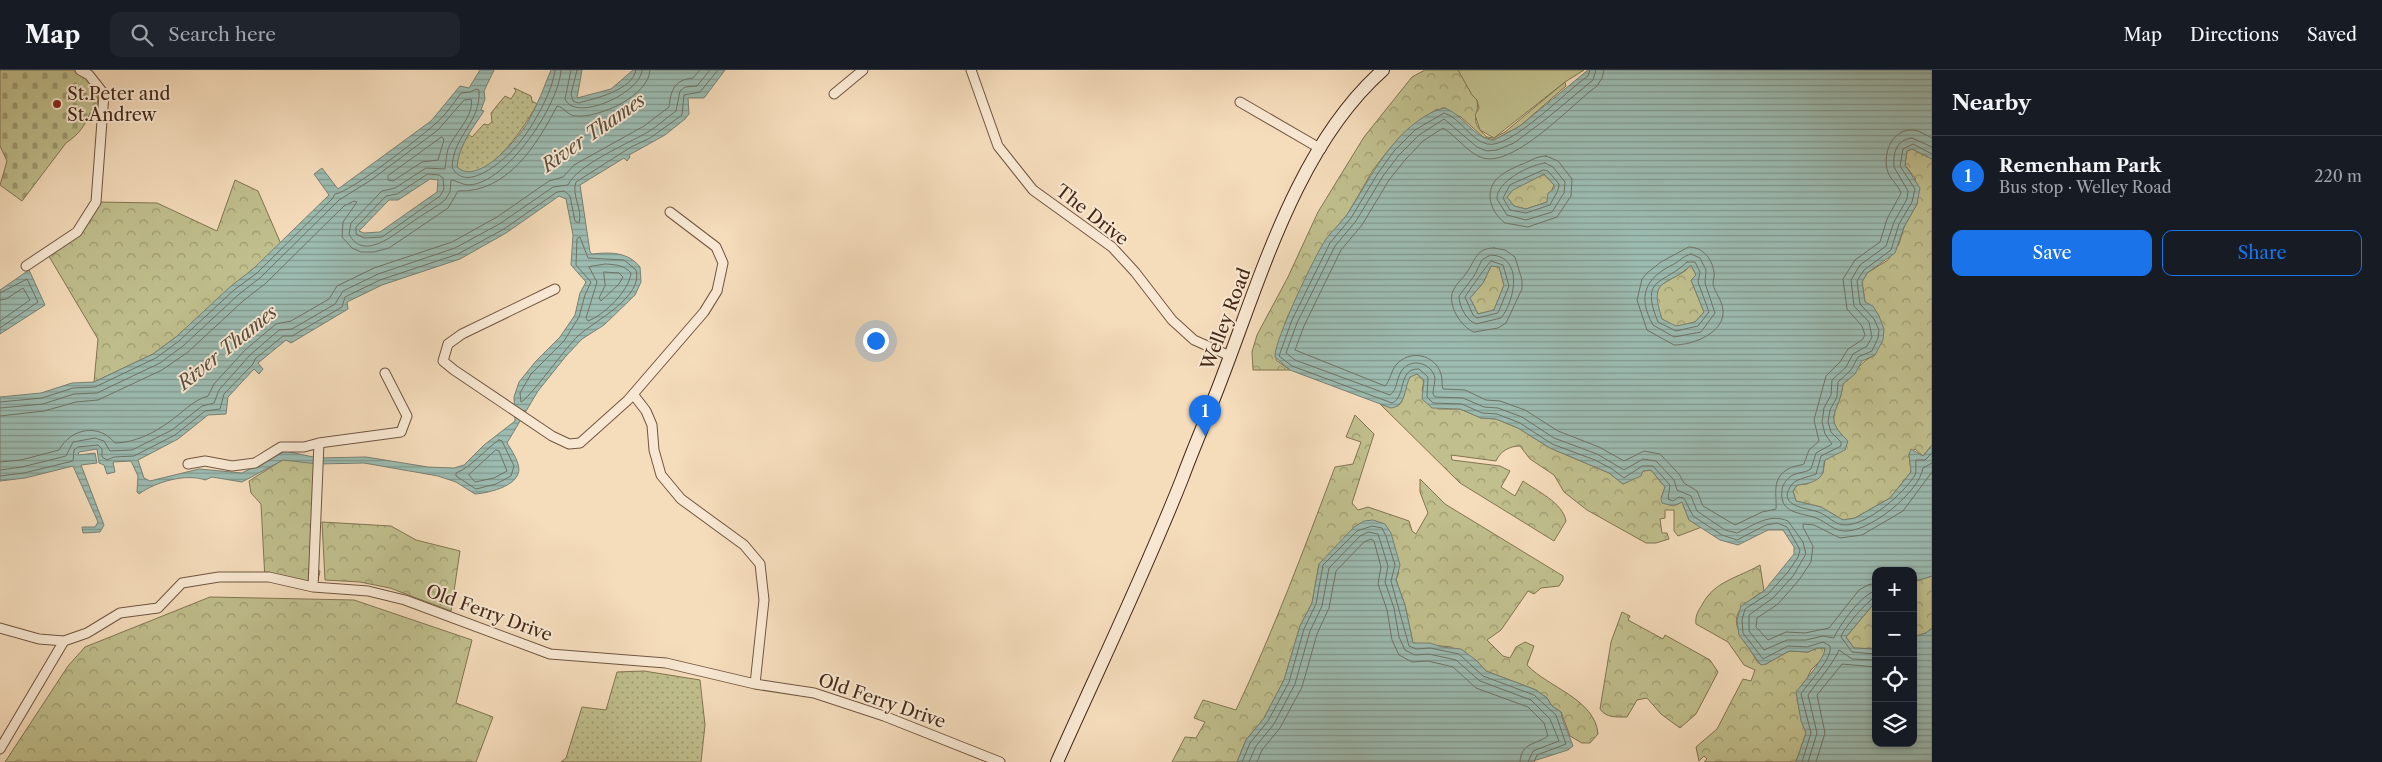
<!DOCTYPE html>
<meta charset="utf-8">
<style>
:root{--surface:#171b24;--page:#20242c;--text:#f1f3f6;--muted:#9ea1a6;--line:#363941;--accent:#1a73e8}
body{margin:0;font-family:"Libre Caslon Text",serif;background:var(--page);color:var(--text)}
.controls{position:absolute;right:15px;bottom:15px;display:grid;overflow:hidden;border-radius:10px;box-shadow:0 2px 8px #0003}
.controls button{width:45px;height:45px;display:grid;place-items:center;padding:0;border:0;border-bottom:1px solid var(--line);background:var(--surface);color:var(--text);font:25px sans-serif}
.you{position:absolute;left:875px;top:270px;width:18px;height:18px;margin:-12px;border:4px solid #fff;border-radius:50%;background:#1a73e8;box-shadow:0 0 0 8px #1a73e833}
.badge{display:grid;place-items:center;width:32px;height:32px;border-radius:50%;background:var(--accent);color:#fff;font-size:16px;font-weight:700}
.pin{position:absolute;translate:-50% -41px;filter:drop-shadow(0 1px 2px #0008)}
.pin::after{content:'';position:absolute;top:26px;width:18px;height:15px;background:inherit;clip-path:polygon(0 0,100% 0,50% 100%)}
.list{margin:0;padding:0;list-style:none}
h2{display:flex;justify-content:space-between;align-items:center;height:65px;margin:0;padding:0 20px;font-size:21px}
h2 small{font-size:16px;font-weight:400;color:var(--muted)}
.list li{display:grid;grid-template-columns:32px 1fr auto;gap:15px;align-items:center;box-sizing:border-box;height:80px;padding:0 20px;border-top:1px solid var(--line)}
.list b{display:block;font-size:19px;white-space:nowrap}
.list p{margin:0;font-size:16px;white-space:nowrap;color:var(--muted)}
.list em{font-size:16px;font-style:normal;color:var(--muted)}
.actions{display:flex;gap:10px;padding:15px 20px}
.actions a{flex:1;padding:11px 0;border:1px solid var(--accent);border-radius:10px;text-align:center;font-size:18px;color:var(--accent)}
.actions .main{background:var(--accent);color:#fff}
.icon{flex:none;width:28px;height:28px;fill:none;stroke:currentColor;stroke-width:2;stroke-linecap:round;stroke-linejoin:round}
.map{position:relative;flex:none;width:1932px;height:692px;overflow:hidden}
header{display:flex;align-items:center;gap:30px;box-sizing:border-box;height:70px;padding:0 25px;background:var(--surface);border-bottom:1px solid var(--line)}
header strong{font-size:24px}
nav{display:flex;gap:28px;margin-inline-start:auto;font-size:18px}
.search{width:350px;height:45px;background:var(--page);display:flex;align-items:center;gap:12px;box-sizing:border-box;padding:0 18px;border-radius:10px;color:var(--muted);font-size:19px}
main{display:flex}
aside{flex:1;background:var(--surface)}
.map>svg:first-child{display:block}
.grass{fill:url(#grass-dots);stroke:#827452}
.forest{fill:url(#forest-crowns);stroke:#827452}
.cemetery{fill:url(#cemetery-stones);stroke:#827452}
.garden{fill:#c0bf8d;stroke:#827452}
.water{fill:url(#water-rules);stroke:#798073;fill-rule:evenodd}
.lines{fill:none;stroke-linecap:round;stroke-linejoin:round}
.shore{stroke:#707264;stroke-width:1}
.minor-casing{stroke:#715540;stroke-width:11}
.secondary-casing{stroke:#452817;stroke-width:14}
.minor{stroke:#f8e8d3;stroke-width:9}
.secondary{stroke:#f8e8d3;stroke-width:12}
.poi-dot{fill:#8f2418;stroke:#f8e8d3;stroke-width:2}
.labels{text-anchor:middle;stroke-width:4;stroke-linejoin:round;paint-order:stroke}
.poi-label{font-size:18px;fill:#452817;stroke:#f8e8d3;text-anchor:start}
.street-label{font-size:18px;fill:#452817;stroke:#f8e8d3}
.water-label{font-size:19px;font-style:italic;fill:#5b4d3e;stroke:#f8e8d3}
</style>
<header>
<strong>Map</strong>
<div class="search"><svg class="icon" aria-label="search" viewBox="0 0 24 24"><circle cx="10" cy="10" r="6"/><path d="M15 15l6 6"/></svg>Search here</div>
<nav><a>Map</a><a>Directions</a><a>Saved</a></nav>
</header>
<main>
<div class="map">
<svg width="1932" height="692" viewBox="0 0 1932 692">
<defs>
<pattern id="grass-dots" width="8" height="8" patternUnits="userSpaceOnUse" patternTransform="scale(1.25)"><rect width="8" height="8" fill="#c0bf8d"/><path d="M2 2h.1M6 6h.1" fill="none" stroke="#9e9b72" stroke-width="1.8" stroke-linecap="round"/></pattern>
<pattern id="forest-crowns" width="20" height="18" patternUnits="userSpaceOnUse" patternTransform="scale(1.25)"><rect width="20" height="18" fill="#c0bf8d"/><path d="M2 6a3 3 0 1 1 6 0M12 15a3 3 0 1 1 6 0" fill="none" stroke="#9e9b72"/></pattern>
<pattern id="cemetery-stones" width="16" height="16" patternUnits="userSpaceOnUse" patternTransform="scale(1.25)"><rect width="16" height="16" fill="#c0bf8d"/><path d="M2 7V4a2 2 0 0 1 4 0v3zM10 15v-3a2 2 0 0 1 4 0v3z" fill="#9e9b72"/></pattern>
<pattern id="water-rules" width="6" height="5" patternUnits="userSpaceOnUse" patternTransform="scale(1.25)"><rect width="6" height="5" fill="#9cbbb1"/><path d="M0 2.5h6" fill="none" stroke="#81988f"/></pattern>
</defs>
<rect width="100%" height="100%" fill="#f5dcbb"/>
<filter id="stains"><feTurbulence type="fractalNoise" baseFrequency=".004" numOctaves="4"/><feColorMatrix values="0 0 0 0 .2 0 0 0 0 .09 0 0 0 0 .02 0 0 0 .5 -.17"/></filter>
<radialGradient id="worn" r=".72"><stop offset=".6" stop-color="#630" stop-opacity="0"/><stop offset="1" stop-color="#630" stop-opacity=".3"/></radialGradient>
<!-- grass -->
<path class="grass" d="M514,18L531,26L532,31L537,34C527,54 482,122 457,97L458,85L468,64L472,67L484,54L488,55L492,52L491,43L505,26L511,29L516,21Z
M644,601L700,610L705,655L701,692H561L566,688L582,637L606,640L617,602Z"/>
<!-- forest -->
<path class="forest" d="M1425,0H1458L1461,2L1472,24L1477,29C1480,49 1467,49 1487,67L1494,68L1505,62L1565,12L1566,16L1520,56L1494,70L1483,67L1461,47L1437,39L1412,56L1390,78L1373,100L1347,145L1326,170L1287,248L1276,290L1290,300H1253L1252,282L1257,265L1288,207L1318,142L1364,67L1412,7Z
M1912,79L1932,89V375L1923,386L1915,379L1909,384L1911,402L1890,428L1855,448L1843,450L1821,437L1796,431L1793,421L1797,415L1807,414L1823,403L1825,390L1848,371C1821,346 1840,343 1843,314C1857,302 1859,292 1875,285L1879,246L1865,232L1862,212L1867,203L1888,190L1899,174L1904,157L1917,134L1915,108L1905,95L1907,81Z
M1544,104L1554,115L1547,132L1526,139L1514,136L1507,127L1512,120Z
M235,110L258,121L281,174L176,267L153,284L94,312L98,269L47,183L77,162L96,132L157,133L217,161Z
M1691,195L1696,205L1691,210L1704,242L1695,252L1676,257L1662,249L1655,229L1659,216L1685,201Z
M1491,196L1499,197L1504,215L1494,240L1478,244L1470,228L1483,213Z
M1413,304H1417L1424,310L1422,321L1438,339H1460L1481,348L1496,349L1518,358L1550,378L1609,403L1623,414L1643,401L1651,400L1665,417L1661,428L1676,435L1682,432L1689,450L1702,457L1678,466L1674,461V440H1665V448L1660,449L1662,463H1667L1669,469L1656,473H1646L1587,440L1564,422L1554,405L1530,389L1520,376C1510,376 1500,381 1496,391L1451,385L1452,390L1500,396L1510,401L1501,417L1515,426L1523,411C1537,421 1563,433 1566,451L1554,471L1460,413L1380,334C1412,346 1398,318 1413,304Z
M1355,345L1374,364L1352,433L1358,440L1368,437L1409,451L1412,461L1416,464L1428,443L1420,422V409L1445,434L1563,506V510L1559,516L1541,518L1534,524L1528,521L1501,560L1487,570L1503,586L1510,588L1516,577L1525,572L1534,576L1527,595C1549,618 1595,629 1598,664L1590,673H1582L1570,666L1561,642L1552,636L1547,628L1536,620L1486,601L1476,590L1451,577L1413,573L1405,535L1396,510L1399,502L1319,494L1312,533L1300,556L1284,610L1264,648L1246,670L1237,692H1172L1185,667L1196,668L1205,652L1194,648L1203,630L1236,640C1274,560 1304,479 1335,397L1353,394L1361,372L1346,367Z
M284,389L315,393L317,499L320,501L318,511L265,510L261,434L251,423L249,411Z
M322,452L391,456L416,470L460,481L451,541L390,518L360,512L325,510Z
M1760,495L1764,521C1719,547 1738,558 1758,593L1766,594L1789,581L1808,582L1817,578H1825L1824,587L1811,600L1797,630L1806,663L1796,692H1704L1707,689L1704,686L1699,691L1696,677L1717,659L1743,609L1751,611L1755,600L1744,595L1728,572L1696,554C1695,546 1698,541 1702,535C1714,511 1738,508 1760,495Z
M1932,506V558L1926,563L1913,567V512Z
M210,527L354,530L472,570L456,633L493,647L476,692H5L68,596L85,577Z
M1876,531V579L1854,578L1846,567Z
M1622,542L1630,546L1628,550L1663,569L1665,565L1710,590L1718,602L1696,644L1680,658L1661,644L1647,628L1637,630L1627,647C1617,647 1606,648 1600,639L1611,572Z"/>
<!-- cemetery -->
<path class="cemetery" d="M0,0H86L90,2L97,23L99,44L90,43C85,56 78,65 66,73L22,131L0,115L7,91L0,76Z"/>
<!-- garden -->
<path class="garden" d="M1458,0H1584L1565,12L1494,68L1480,60L1475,45L1479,38L1477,30L1472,25Z"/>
<!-- water -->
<path class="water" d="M480,0H494L484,21L485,29L481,40L484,41C472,59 459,75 457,97C478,117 519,68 529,50C538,34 544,17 551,0H582L577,28L611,19L633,0H725L704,28H688L689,44L685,49L665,65L629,85L630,87L627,91L624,88L580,115L590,182L592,184C611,182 628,182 640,197L641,212L635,225L604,255L582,269L566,286L538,321L507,373C511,379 516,387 518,394C525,415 489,423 475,424L456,412L438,406L364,393L318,394L283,390L242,412L212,407L205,410C186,403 155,412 139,424L137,422L138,406L131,391L113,392L115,402L107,404L104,395L99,393L97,379L79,382L78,385L95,383L97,393L81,395L104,455L100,462L83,463L82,457H95L98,452L73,396L25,408L0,411V327L41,323L72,313L94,312L153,284L176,267L231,216L253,199L329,125L314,104L322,98L338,119L431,51L460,16L469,18ZM430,109L438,110L437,122L380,162L364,163L359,161L389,130H398ZM559,126L566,129L573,165L571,195L586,212L580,223L575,245L560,267L536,291L519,312L514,327L515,351L484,375L464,395L454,398L428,397L366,387L318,388L285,381L242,403L199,399L150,411L144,408L138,390L178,369L208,345L226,344L228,327L254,299L259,304L263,299L258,293L286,270L291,273L348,239L347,232L382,215L460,189L506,163Z
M1588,0H1932V89L1912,79L1907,81L1905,95L1920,118L1917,134L1904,157L1895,183L1867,203L1862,212L1865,232L1873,236L1879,246L1884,259L1883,270L1875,285L1862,291L1855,304L1843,314C1840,343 1821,346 1848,371L1845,380L1825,390C1823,394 1824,398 1823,402C1820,412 1806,414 1797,415L1793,421L1796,431L1821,437L1843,450L1855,448L1890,428L1911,402L1909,384L1911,379L1923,386L1932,375V506L1913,512V501H1876V531L1846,567L1854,578L1876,579V673H1913V567L1926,563L1932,558V692H1796L1806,663L1801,651L1796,622C1803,613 1826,587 1825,578H1817L1808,582L1789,581L1766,594L1761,595L1739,565L1737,550L1741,536L1764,521L1794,484V477L1783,460H1768L1738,475L1720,470L1689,450L1682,432L1673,436L1662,433L1661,429L1665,417L1651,400L1643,401L1641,406L1623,414L1609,403L1550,378L1518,358L1496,349L1481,348L1460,339L1432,338L1422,329L1424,310L1417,304L1410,307C1404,319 1406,336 1391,338L1290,300L1275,287C1273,273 1316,183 1326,169C1333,160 1342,152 1348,143C1364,118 1377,92 1397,70C1408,57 1427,42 1444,38C1462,43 1475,70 1494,70L1520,56ZM1544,104L1554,115V119L1548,123L1547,132L1526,139L1514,136L1507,127L1513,120ZM1691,195L1696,205L1691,210L1704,242L1695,252L1676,256L1662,249C1648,206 1667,218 1691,195ZM1491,196L1499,197L1504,215L1494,240L1478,244L1470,228L1483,213Z
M29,200L45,235L0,264V220Z
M1373,450L1385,454L1391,463L1400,495L1396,510L1405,535L1413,573H1430L1442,577L1461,579L1476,590L1486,601L1536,620L1547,628L1552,636L1561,642C1563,654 1569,664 1573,676L1568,680L1530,692H1237L1246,670L1264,648L1284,610L1300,556L1312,533L1319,494L1354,457L1364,451Z"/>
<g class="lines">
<!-- shore -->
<path class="shore" d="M571,0L565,29C575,53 641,23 642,0
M577,0L571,24L573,31L578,33C594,29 633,20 636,0
M1590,0L1588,6C1567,20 1510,80 1487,74C1470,70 1461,48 1444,43L1415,60L1394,81L1378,103L1351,148L1330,173L1292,250L1279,286L1292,296L1392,333C1407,327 1397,298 1419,299L1428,307L1427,327L1433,333L1462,334L1482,343L1497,344L1520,353L1552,374L1595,390L1612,399L1624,408L1642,396H1653L1670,415L1668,429L1673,431L1679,427L1684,428L1693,446L1722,465L1737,470L1766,455L1777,453L1787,457L1800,480L1798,487L1788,502L1768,524L1745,539L1742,550L1743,563L1763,589L1788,576L1807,577L1823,572L1830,576C1833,589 1809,611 1801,624L1811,663L1802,692
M1596,0L1593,10L1546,49L1514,73L1497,80L1487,81L1477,77L1444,49L1419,65L1399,85L1383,106L1356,151L1335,176L1297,253L1286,283L1295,290L1390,325C1398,320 1396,305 1404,298C1414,288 1432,294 1435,308C1435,313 1433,319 1433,324L1435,327L1463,328L1484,337L1498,338L1522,347L1554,368L1597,384L1624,400L1643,389L1656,391L1674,410L1677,420L1691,426L1697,441L1725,460L1737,463C1754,455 1769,443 1788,451L1803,472L1806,484L1793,506L1773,528L1749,545V561L1764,580L1787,570H1806L1823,566L1834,568C1838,557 1863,522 1876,521
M1604,0L1602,8L1597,16C1572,34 1515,97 1483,88C1467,83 1458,67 1443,58L1423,71L1405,90L1389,110L1362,155L1341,180L1304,256L1295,280L1385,316C1390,311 1391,301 1396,295C1409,279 1435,284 1441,304C1443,309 1441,314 1443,319L1465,320L1486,330L1500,331L1525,340L1558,361L1599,377L1624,391L1644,381L1660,384L1679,404L1684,413L1697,421L1703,436L1735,455L1762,442L1776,439C1777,424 1771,409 1788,399C1793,396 1799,396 1804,394L1809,380L1819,371L1814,350L1826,306L1840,292L1848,279L1862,270L1865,265L1862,256L1847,239L1843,209L1855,190L1880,172L1887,149L1901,123C1898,114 1889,109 1887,99C1883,82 1893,58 1914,60C1920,61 1926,65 1932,68
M442,67L444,70L438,90L422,92L393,111L388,110V106Z
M1932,77L1912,68C1896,70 1893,83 1894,97L1908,121L1907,129L1894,152L1886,176L1860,195L1851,210L1854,236L1869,252L1872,267L1867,276L1853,284L1846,297L1832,310L1831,325L1824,338L1822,352L1825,364L1832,374L1816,383L1811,399C1805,403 1799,402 1793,405C1788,407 1782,415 1782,420C1779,444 1800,442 1816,448C1827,452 1834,462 1847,461C1872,460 1919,422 1923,398L1932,393
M1932,84L1913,74L1903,79L1900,96L1915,119L1912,132L1899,154L1891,180L1864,200L1857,211L1860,234L1874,249L1879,260L1878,268L1872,281L1858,287L1851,300L1838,312L1837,327L1830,340L1828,352L1831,362L1841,372V376L1821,386L1816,404C1807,408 1795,408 1790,417C1778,437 1808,438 1818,442C1828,445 1834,455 1845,455C1868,455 1904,423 1915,405C1917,401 1915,395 1916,390H1925L1932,383
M1546,86L1558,91L1572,109L1571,126L1557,147L1528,157L1505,153C1488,140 1483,116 1503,104C1508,100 1514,98 1520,95C1529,92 1536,86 1546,86Z
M1545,93L1553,97L1565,112L1564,123L1552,142L1526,150L1507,145L1497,129C1496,112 1529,95 1545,93Z
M1544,100L1548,101L1559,114C1559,122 1553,128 1550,135L1526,143L1510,140L1503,128L1510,115Z
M428,104L439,105L443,108L444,119L440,126L382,167L364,168L356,164V157L386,126L397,124Z
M580,167L588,188L624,190L636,200C644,227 594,251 578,266C567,276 528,330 521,332L520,323L531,304L564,271L579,247L585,225L591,212L576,195L577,169Z
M1689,177C1703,177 1712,189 1714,202C1715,206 1713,210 1713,214C1715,223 1722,230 1723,240C1725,263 1693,275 1674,275L1647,260L1637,230L1642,209L1647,203L1661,192Z
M1494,178L1505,180L1515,187L1522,210V219L1506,253L1498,258L1474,262C1461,257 1447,235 1453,221C1456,213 1463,209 1467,202C1475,191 1476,178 1494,178Z
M1691,184L1700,188L1706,200L1705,213L1715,243L1701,262L1674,267L1653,255C1637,226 1645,208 1674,194C1680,191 1683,186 1691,184Z
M1491,185C1523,186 1516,229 1501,248L1476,254C1466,250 1459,236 1459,226L1474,206L1482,190Z
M1491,191L1503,195L1509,216L1498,243L1477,248L1473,245L1465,227C1468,222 1489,192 1491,191Z
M1687,192H1695L1700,202L1698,212L1709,242L1698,256L1676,261L1658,252C1639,206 1664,215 1687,192Z
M606,194C616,195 624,195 631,203C629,221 604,245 588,251L586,248L597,212L589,197Z
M604,202L619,203L623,207L619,214L601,231L599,228L605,216Z
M0,223L27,209L38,232L0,258
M0,230L6,229L23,218L30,230L0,251
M0,332L42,328L73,318L95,317L156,288L179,271L234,220L257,203L332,129L335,124C351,122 418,69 434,55C445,46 453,34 461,23L470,22L476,19L479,20C481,53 454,64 452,97C466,126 508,87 520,72C533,56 553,21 555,0
M0,338L43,334L74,324L97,323L160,293L183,276L238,225L261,207L339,130L371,110L438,60L464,30L471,29C475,45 454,64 448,79C446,86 446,93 445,99L426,98L395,118L382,121L351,153L349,164C364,193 397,162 412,152C423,144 435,138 445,130L450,122L451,110C456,110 462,115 469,115C507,113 559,35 561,0
M0,346L44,341L76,332L98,330L162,300L188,282L243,231L266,213L344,136L354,131L357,132L343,152L342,167L352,178L361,182H374L389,178L448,138L458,121C507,123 537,75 557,36C564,37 568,46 576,46C599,48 649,26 650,0
M499,370L502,371L514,396L511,406L496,414L476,419L456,406V403C473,396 484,380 499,370Z
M496,380L499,381L507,401L494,408L475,412L469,405Z
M0,392L21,390L59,380C71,358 99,353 115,373C134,373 154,363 169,352C182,343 193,330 208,326L214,314L245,280L276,254L291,251L329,229L337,216L374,198L452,172L497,147L549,111L563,107L574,95L644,56L669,37C671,20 674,10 693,8L700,0
M0,400L22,397L66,386L73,372L95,368L104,371L110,381L132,380L172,360L202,336L214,333L219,320L250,285L279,260L292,259L335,234L343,221L378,204L455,178L501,153L553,117L568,115C577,95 627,74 648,62C658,56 666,48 676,41L680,21L685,17L697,16L710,0
M0,406L24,403L73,391L74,380L78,377L98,375L102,379V387L107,390L114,387L134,386L175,365L205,341L220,339L224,324L253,294L255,289L283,266H292L342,237L345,227L380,210L458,184L504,159L557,122L564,121L570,126L575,151L579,153C583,139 571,125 576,112L631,77L650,68L682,45L684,25L700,22L718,0
M1876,513L1868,515L1859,520L1829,558L1805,563L1786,562L1768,570L1756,557L1757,548L1778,534L1799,510L1811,492L1813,476L1803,457V454L1814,455L1840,468L1862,465L1903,441L1932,402
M1876,527C1869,528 1843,559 1841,567L1852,582L1876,584
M1242,692L1250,673L1268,651L1289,612L1304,559L1316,534L1323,495L1357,461L1372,456L1382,458L1386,466L1395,495L1391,511L1409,576L1416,579L1430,578L1459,584L1483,606L1534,625L1556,645L1566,674L1537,685L1534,692
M1249,692L1256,676L1274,654L1295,614L1310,561L1322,536L1329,498L1360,466L1368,462L1378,464L1388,496L1385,512L1394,538L1399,567L1405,580L1415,585L1429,584L1456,590L1480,611L1531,630L1550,649L1559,671L1533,681L1528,692
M1257,692L1262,680L1280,658L1302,617L1317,564L1329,538L1336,501L1364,472L1371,469L1374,471L1381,497L1378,514L1387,540L1392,570L1399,585L1412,592L1428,591L1453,597L1476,618L1528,637L1544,653L1548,666C1536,675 1521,672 1520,692
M1808,692L1817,663L1808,625C1819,609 1831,597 1839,580L1852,589L1876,590
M1816,692L1825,663L1817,625L1842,594L1876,597"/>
<defs>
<path id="minor" d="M971,0L998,76L1033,120L1112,177L1135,202L1172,250L1194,270L1230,286
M834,24L863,0
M1240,32L1321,79
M26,196L77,162L96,132L104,24L89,5L80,0
M555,219L462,264L448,274L443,291L454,300L552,366L569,374L580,373L628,330L704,242L717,221L723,193L716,177L670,142
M633,324L646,341L652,355L654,380L661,405L681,429L744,475L760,494L764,530L755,614
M319,373L401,362L407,346L385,303
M188,394L205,391L232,396L255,393L281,377H304L319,373L313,517
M0,558L39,569L64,571L87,563L120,543L158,538L182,513L219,507H269L313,517L368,521L405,530L550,584L666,593L755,614L814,623L884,646L1000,692
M0,679L64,571"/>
<path id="secondary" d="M1057,692C1099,598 1144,505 1182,409C1195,374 1210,340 1223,305C1262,203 1299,74 1383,0"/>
</defs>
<!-- minor casing -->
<use href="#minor" class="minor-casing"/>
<!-- secondary casing -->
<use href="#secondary" class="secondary-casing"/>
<!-- minor -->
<use href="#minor" class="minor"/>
<!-- secondary -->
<use href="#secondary" class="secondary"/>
</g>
<!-- markers -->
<circle class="poi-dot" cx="57" cy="34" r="5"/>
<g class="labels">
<!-- poi labels -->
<g class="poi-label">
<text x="67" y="30">St.Peter and<tspan x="67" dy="21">St.Andrew</tspan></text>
</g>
<!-- street labels -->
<g class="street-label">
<text transform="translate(1092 145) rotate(38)" y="6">The Drive</text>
<text transform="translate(1226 249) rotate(-69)" y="6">Welley Road</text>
<text transform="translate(489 543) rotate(20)" y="6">Old Ferry Drive</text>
<text transform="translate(882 631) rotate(19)" y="6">Old Ferry Drive</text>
</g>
<!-- water labels -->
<g class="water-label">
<text transform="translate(593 62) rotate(-35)" y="7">River Thames</text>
<text transform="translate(227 277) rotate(-39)" y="7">River Thames</text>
</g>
</g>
<rect width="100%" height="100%" filter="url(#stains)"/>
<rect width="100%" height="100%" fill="url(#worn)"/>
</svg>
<div class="controls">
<button>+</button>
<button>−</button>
<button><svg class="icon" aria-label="locate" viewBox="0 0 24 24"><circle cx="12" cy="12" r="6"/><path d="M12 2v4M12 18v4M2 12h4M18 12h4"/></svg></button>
<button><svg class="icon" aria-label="layers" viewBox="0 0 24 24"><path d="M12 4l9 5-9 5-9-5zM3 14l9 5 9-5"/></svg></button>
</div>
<div class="you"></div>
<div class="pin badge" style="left:1205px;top:366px">1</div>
</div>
<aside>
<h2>Nearby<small></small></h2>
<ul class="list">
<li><span class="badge">1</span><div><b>Remenham Park</b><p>Bus stop · Welley Road</p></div><em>220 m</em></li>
</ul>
<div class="actions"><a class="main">Save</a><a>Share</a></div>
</aside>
</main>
